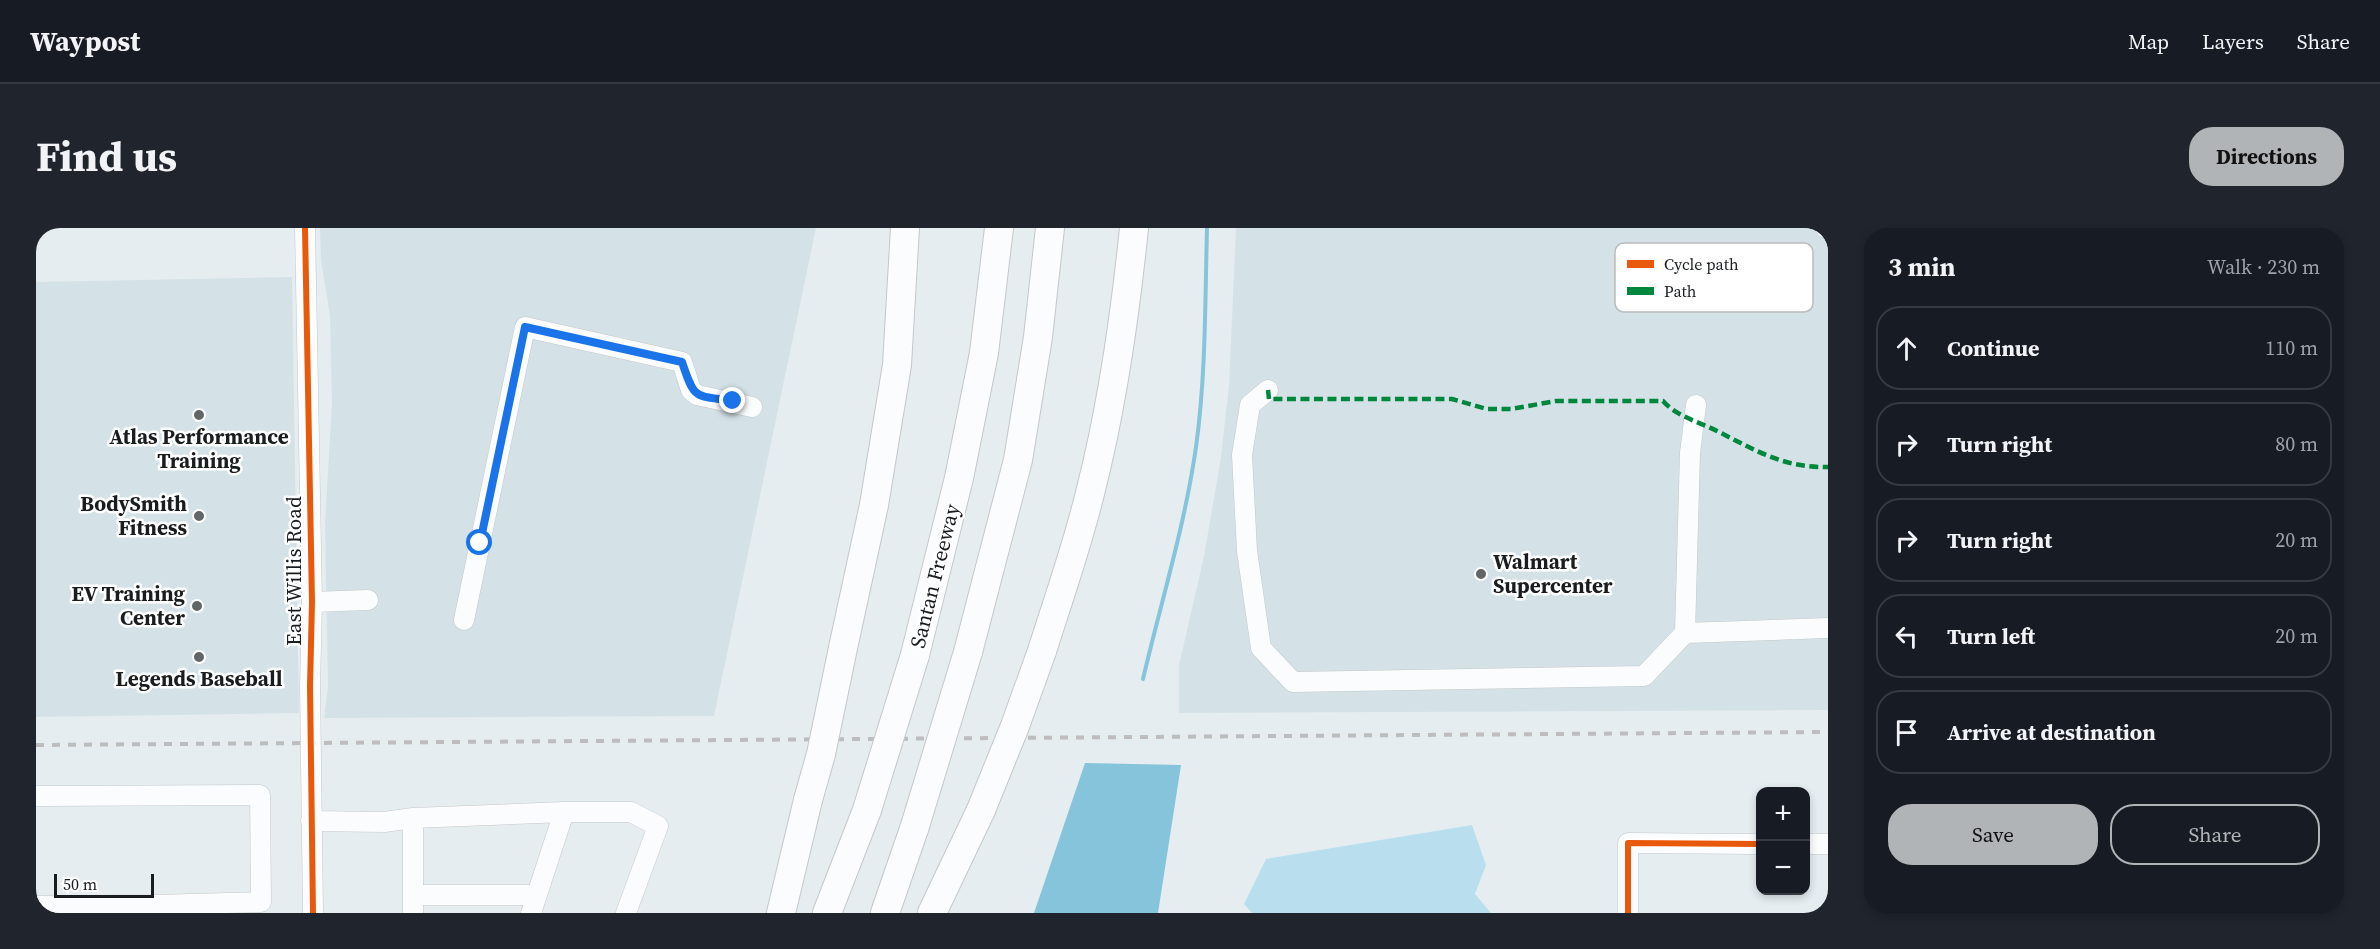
<!DOCTYPE html>
<meta charset="utf-8">
<style>
:root{--surface:#171b24;--page:#20242c;--text:#f1f3f6;--muted:#9ea1a6;--line:#363941;--accent:#b0b4b6}
body{margin:0;font-family:"Source Serif 4",serif;background:var(--page);color:var(--text)}
.controls{position:absolute;right:18px;bottom:18px;display:grid;overflow:hidden;border-radius:12px;box-shadow:0 3px 9px #0003}
.controls button{width:54px;height:54px;display:grid;place-items:center;padding:0;border:0;border-bottom:2px solid var(--line);background:var(--surface);color:var(--text);font:30px sans-serif}
.scale{position:absolute;left:18px;bottom:15px;width:100px;box-sizing:border-box;padding-left:6px;border:3px solid #191d1f;border-top:0;font-size:16px;line-height:21px;white-space:nowrap;color:#191d1f;-webkit-text-stroke:4px #fff;paint-order:stroke}
.stop{position:absolute;width:18px;height:18px;margin:-14px;border:4px solid #1a73e8;border-radius:50%;background:#fff}
.stop.end{background:#1a73e8;border-color:#fff;box-shadow:0 2px 6px #0008}
.list{margin:0;padding:0;list-style:none}
h2{display:flex;justify-content:space-between;align-items:center;height:78px;margin:0;padding:0 24px;font-size:26px}
h2 small{font-size:20px;font-weight:400;color:var(--muted)}
.list li{display:grid;grid-template-columns:39px 1fr auto;gap:18px;align-items:center;box-sizing:border-box;height:84px;margin:0 12px 12px;padding:0 12px;border:2px solid var(--line);border-radius:24px}
.list b{display:block;font-size:22px;white-space:nowrap}
.list em{font-size:20px;font-style:normal;color:var(--muted)}
.actions{display:flex;gap:12px;padding:18px 24px}
.actions a{flex:1;padding:14px 0;border:2px solid var(--accent);border-radius:24px;text-align:center;font-size:21px;color:var(--accent)}
.actions .main{background:var(--accent);color:#111}
.icon{flex:none;width:33px;height:33px;fill:none;stroke:currentColor;stroke-width:2;stroke-linecap:round;stroke-linejoin:round}
.map{position:relative;flex:none;width:1792px;height:685px;overflow:hidden;border-radius:24px}
header{display:flex;align-items:center;gap:36px;box-sizing:border-box;height:84px;padding:0 30px;background:var(--surface);border-bottom:2px solid var(--line)}
header strong{font-size:28px}
nav{display:flex;gap:33px;margin-inline-start:auto;font-size:21px}
.intro{display:flex;align-items:center;justify-content:space-between;box-sizing:border-box;height:144px;padding:0 36px}
h1{margin:0;font-size:42px}
.button{padding:15px 27px;border-radius:24px;background:var(--accent);color:#111;font-size:21px;font-weight:700}
main{display:flex;gap:36px;padding:0 36px}
aside{flex:1;background:var(--surface);border-radius:24px;box-shadow:0 3px 9px #0003}
.map>svg:first-child{display:block}
.built{fill:#d4e2e8}
.green{fill:#b9dfee}
.water{fill:#85c4db}
.lines{fill:none;stroke-linecap:round;stroke-linejoin:round}
.stream{stroke:#85c4db;stroke-width:4}
.minor-casing{stroke:#c3c8ca;stroke-width:21}
.highway-casing{stroke:#c3c8ca;stroke-width:30}
.minor{stroke:#fbfcfd;stroke-width:20}
.highway{stroke:#fbfcfd;stroke-width:28}
.rail{stroke:#bcbdbe;stroke-width:4;stroke-dasharray:8 8;stroke-linecap:butt}
.highway-bridge-casing{stroke:#c3c8ca;stroke-width:30;stroke-linecap:butt}
.highway-bridge{stroke:#fbfcfd;stroke-width:28}
.quiet{stroke:#00873e;stroke-width:4.5;stroke-dasharray:9 4.5;stroke-linecap:butt}
.cycleway-casing{stroke:#fff;stroke-width:10}
.cycleway{stroke:#e8590c;stroke-width:6}
.route{stroke:#1a73e8;stroke-width:8}
.poi-dot{fill:#616668;stroke:#fff;stroke-width:2}
.labels{text-anchor:middle;stroke-width:5;stroke-linejoin:round;paint-order:stroke}
.poi-label{font-size:21px;font-weight:bold;fill:#191d1f;stroke:#fff}
.street-label{font-size:21px;fill:#191d1f;stroke:#fff}
.key{fill:#fff;stroke:#babbbc;stroke-width:1.5}
.key-label{font-size:16px;fill:#191d1f}
</style>
<header>
<strong>Waypost</strong>
<nav><a>Map</a><a>Layers</a><a>Share</a></nav>
</header>
<div class="intro"><h1>Find us</h1><a class="button">Directions</a></div>
<main>
<div class="map">
<svg width="1792" height="685" viewBox="0 0 1792 685">
<rect width="100%" height="100%" fill="#e6edf0"/>
<!-- built -->
<path class="built" d="M284,0H780L678,488L288,490L292,459L289,294L296,176L294,88L285,32Z
M1200,0H1792V482L1143,485V437L1168,328L1185,229L1193,157Z
M256,49L263,485L0,489V54Z"/>
<!-- green -->
<path class="green" d="M1436,597L1450,637L1439,666L1455,685H1216L1208,676L1230,631Z"/>
<!-- water -->
<path class="water" d="M1049,535L1145,537L1122,685H998Z"/>
<g class="lines">
<!-- stream -->
<path class="stream" d="M1107,451C1125,374 1149,297 1160,219C1170,147 1169,73 1171,0"/>
<defs>
<path id="minor" d="M269,0L276,374L274,458L277,685
M1790,0L1792,1
M1232,162L1214,177L1206,227L1211,323L1225,420L1257,454L1608,448L1649,405
M1660,177L1654,225L1649,405L1792,400
M276,374L332,372
M428,392L489,99L646,134L655,162L661,167L716,179
M0,568L224,567L225,674L118,677L106,685
M275,593L348,594L377,590
M1770,616H1792
M377,667H501
M0,678L118,677
M377,685V590L528,584H595L622,598L590,685
M495,685L528,584
M1592,685V615L1724,616"/>
<path id="highway" d="M807,420L838,277L861,137L869,0
M1006,423C1023,369 1042,316 1055,261C1077,175 1089,88 1098,0
M932,424L982,232L1002,109L1014,0
M879,427L923,250L948,125L963,0
M745,685L772,572
M791,685L831,582
M849,685L879,598
M896,685L945,582"/>
</defs>
<!-- minor casing -->
<use href="#minor" class="minor-casing"/>
<!-- highway casing -->
<use href="#highway" class="highway-casing"/>
<!-- minor -->
<use href="#minor" class="minor"/>
<!-- highway -->
<use href="#highway" class="highway"/>
<!-- rail -->
<path class="rail" d="M0,517L1792,504"/>
<defs>
<path id="highway-bridge" d="M772,572L785,526L807,420
M831,582L879,427
M945,582L979,498L1006,423
M879,598L932,424"/>
</defs>
<!-- highway-bridge casing -->
<use href="#highway-bridge" class="highway-bridge-casing"/>
<!-- highway-bridge -->
<use href="#highway-bridge" class="highway-bridge"/>
<!-- quiet -->
<path class="quiet" d="M1232,162L1233,171H1416L1451,181H1475L1520,173H1627C1641,189 1664,194 1683,204C1721,223 1748,240 1792,239"/>
<defs>
<path id="cycleway" d="M269,0L276,374L274,458L277,685
M1592,685V615L1724,616"/>
</defs>
<!-- cycleway casing -->
<use href="#cycleway" class="cycleway-casing"/>
<!-- cycleway -->
<use href="#cycleway" class="cycleway"/>
</g>
<g class="lines">
<!-- route -->
<path class="route" d="M444,315L489,99L646,134C659,173 658,167 697,173"/>
</g>
<!-- markers -->
<g class="poi-dot">
<circle cx="163" cy="187" r="6"/>
<circle cx="163" cy="288" r="6"/>
<circle cx="1445" cy="346" r="6"/>
<circle cx="161" cy="378" r="6"/>
<circle cx="163" cy="429" r="6"/>
</g>
<g class="labels">
<!-- poi labels -->
<g class="poi-label">
<text x="163" y="216">Atlas Performance<tspan x="163" dy="24">Training</tspan></text>
<text x="151" y="283" text-anchor="end">BodySmith<tspan x="151" dy="24">Fitness</tspan></text>
<text x="1457" y="341" text-anchor="start">Walmart<tspan x="1457" dy="24">Supercenter</tspan></text>
<text x="149" y="373" text-anchor="end">EV Training<tspan x="149" dy="24">Center</tspan></text>
<text x="163" y="458">Legends Baseball</text>
</g>
<!-- street labels -->
<g class="street-label">
<text transform="translate(258 343) rotate(-90)" y="7">East Willis Road</text>
<text transform="translate(899 348) rotate(-76)" y="7">Santan Freeway</text>
</g>
</g>
<!-- legend -->
<rect x="1579" y="15" width="198" height="69" rx="9" class="key"/>
<rect x="1591" y="32" width="27" height="8" fill="#e8590c"/>
<rect x="1591" y="59" width="27" height="8" fill="#00873e"/>
<g class="key-label">
<text x="1628" y="42">Cycle path</text>
<text x="1628" y="69">Path</text>
</g>
</svg>
<div class="controls">
<button>+</button>
<button>−</button>
</div>
<div class="scale">50 m</div>
<div class="stop" style="left:444px;top:315px"></div>
<div class="stop end" style="left:697px;top:173px"></div>
</div>
<aside>
<h2>3 min<small>Walk · 230 m</small></h2>
<ul class="list">
<li><svg class="icon" aria-label="ahead" viewBox="0 0 24 24"><path d="M12 20V5M6 11l6-6 6 6"/></svg><div><b>Continue</b></div><em>110 m</em></li>
<li><svg class="icon" aria-label="right" viewBox="0 0 24 24"><path d="M7 20v-9h11M14 6l5 5-5 5"/></svg><div><b>Turn right</b></div><em>80 m</em></li>
<li><svg class="icon" aria-label="right" viewBox="0 0 24 24"><path d="M7 20v-9h11M14 6l5 5-5 5"/></svg><div><b>Turn right</b></div><em>20 m</em></li>
<li><svg class="icon" aria-label="left" viewBox="0 0 24 24"><path d="M17 20v-9H6M10 6l-5 5 5 5"/></svg><div><b>Turn left</b></div><em>20 m</em></li>
<li><svg class="icon" aria-label="arrive" viewBox="0 0 24 24"><path d="M6 21V4h12l-3 4 3 4H6"/></svg><div><b>Arrive at destination</b></div></li>
</ul>
<div class="actions"><a class="main">Save</a><a>Share</a></div>
</aside>
</main>
